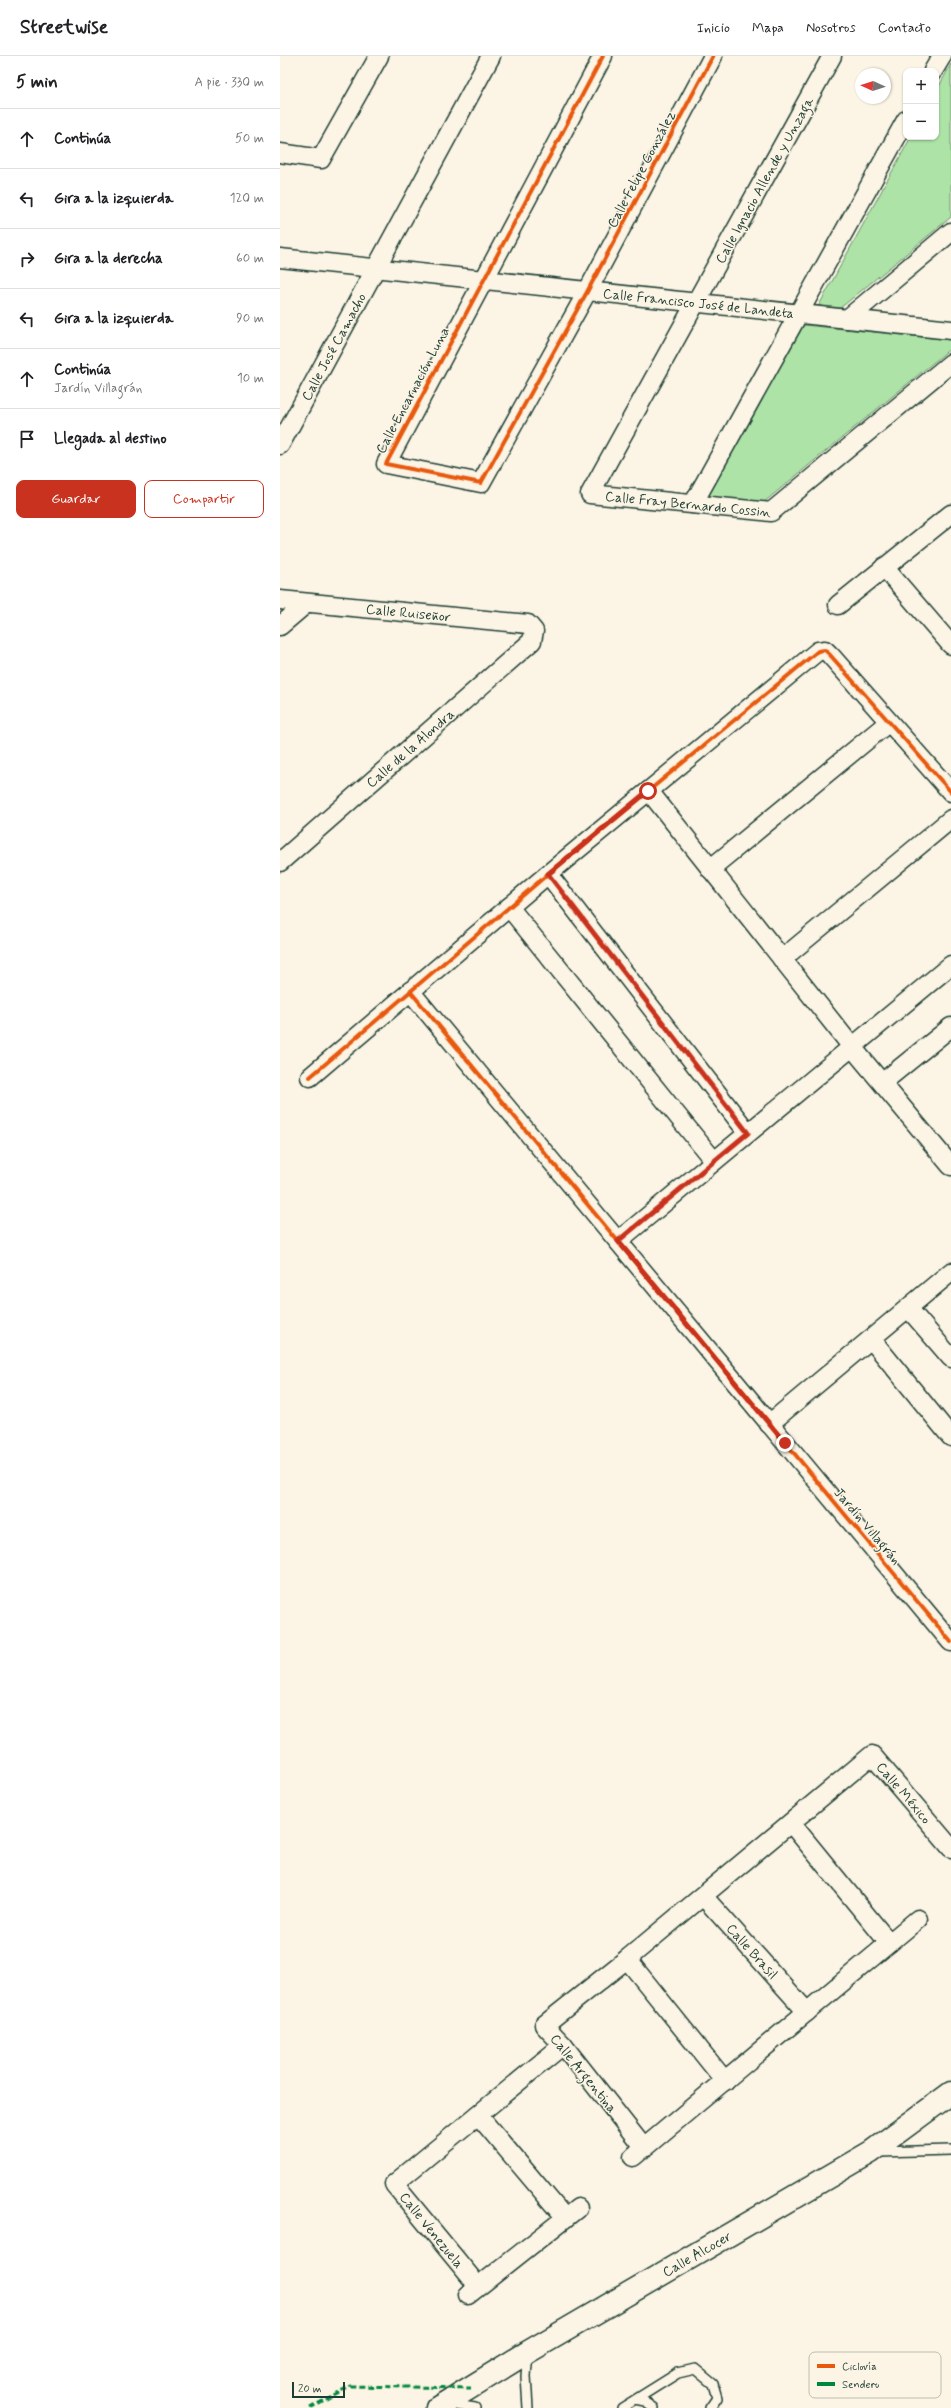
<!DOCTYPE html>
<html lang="es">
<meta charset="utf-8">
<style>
:root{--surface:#fff;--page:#f2f2f2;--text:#202124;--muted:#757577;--line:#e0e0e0;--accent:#c8321e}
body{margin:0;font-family:Mynerve,sans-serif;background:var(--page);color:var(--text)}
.controls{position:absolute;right:12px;top:12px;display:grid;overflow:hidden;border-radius:8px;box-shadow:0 1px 3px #0004}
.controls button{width:36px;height:36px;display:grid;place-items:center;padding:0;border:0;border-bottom:1px solid var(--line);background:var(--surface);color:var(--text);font:20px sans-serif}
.compass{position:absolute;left:575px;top:12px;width:36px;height:36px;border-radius:50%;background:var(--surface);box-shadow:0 1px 3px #0004;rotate:273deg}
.scale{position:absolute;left:12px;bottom:10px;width:53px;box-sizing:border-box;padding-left:4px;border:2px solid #1f3d34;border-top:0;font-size:11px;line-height:14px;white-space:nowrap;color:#1f3d34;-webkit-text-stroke:3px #fcf5e5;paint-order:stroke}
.stop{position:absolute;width:12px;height:12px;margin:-9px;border:3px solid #c8321e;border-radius:50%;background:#fff}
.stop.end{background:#c8321e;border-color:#fff;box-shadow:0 1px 4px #0008}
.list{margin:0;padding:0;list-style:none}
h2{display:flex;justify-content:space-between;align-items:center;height:52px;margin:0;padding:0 16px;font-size:17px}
h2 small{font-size:13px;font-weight:400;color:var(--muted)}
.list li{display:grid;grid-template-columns:26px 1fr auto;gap:12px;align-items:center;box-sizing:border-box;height:60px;padding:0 16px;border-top:1px solid var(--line)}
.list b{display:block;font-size:15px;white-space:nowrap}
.list p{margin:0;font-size:13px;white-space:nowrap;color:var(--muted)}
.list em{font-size:13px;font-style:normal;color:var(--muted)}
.actions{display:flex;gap:8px;padding:12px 16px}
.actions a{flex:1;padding:9px 0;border:1px solid var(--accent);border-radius:8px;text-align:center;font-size:14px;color:var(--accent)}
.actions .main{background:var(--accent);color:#fff}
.icon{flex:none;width:22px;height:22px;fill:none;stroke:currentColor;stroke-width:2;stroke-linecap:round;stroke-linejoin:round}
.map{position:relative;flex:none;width:671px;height:2352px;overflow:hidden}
header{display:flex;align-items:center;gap:24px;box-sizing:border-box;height:56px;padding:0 20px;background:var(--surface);border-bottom:1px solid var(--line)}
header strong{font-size:19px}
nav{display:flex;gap:22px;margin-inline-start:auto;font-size:14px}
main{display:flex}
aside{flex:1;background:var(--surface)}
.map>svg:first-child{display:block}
.green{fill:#ade3a6;stroke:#66906d}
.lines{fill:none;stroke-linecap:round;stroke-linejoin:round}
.service-casing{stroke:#1f3d34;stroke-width:12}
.minor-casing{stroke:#1f3d34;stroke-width:21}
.tertiary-casing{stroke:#1f3d34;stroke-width:25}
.service{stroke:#fcf5e5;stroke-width:9}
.minor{stroke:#fcf5e5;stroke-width:18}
.tertiary{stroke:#fcf5e5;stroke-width:22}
.quiet{stroke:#00873e;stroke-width:3;stroke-dasharray:6 3;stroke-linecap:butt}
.cycleway-casing{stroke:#fcf5e5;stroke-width:6}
.cycleway{stroke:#e8590c;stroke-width:4}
.route{stroke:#c8321e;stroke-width:5}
.labels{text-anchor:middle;stroke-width:3;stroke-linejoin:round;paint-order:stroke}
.street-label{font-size:14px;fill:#1f3d34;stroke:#fcf5e5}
.key{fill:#fcf5e5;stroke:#babeb0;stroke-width:1}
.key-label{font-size:11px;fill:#1f3d34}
</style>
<header>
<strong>Streetwise</strong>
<nav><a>Inicio</a><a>Mapa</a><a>Nosotros</a><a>Contacto</a></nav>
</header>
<main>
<aside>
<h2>5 min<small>A pie · 330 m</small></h2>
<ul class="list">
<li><svg class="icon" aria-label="ahead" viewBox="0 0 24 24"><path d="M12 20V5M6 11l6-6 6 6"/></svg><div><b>Continúa</b></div><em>50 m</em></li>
<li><svg class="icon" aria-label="left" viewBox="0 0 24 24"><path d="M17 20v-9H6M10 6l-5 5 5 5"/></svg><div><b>Gira a la izquierda</b></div><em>120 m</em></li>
<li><svg class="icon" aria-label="right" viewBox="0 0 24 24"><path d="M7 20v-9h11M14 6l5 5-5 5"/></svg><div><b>Gira a la derecha</b></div><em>60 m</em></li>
<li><svg class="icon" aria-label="left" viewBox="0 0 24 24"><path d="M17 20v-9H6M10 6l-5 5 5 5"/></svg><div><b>Gira a la izquierda</b></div><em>90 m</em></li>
<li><svg class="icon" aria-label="ahead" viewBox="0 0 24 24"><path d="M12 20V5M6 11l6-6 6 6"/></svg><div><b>Continúa</b><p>Jardín Villagrán</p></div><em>10 m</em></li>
<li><svg class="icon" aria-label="arrive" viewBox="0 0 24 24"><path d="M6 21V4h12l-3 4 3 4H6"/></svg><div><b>Llegada al destino</b></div></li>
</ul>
<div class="actions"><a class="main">Guardar</a><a>Compartir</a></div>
</aside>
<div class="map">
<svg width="671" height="2352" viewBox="0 0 671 2352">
<rect width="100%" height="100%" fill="#fcf5e5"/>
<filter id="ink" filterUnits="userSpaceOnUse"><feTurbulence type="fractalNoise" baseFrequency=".025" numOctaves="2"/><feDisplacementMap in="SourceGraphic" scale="8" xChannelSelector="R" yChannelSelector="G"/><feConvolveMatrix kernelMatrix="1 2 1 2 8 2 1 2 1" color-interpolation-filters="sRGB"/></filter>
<g filter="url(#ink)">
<!-- green -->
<path class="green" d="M671,8V161L559,253L538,251L631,81H656V36Z
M524,269L671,284V292L483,447L428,440Z"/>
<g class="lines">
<defs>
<path id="service" d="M599,2096L671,2094
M248,2297L246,2320L248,2352
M355,2344L365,2346L374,2352
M170,2348L195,2352
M342,2352L398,2317L415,2313L433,2328L437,2342L430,2352"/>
<g id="minor">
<path d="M323,0L106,408L201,427L307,236L433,0"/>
<path id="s1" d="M552,0L310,438L491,456L671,307"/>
<path d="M653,15L662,0"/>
<path d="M0,97L41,103L99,0"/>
<path id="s2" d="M0,202L671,274"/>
<path d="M567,263L671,176"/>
<path id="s3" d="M0,389L211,0"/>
<path d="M413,448L626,64"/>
<path d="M604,511L671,589"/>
<path id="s4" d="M0,544L248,568L254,575L252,585L0,806"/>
<path d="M558,549L671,458"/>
<path d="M0,570L27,547"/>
<path d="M369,735L572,991L671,1110"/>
<path d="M430,813L609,666"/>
<path d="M268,818L468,1077"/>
<path d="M229,851L434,1105"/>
<path d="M502,903L671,763"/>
<path d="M130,935L671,1586"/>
<path d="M30,1021L268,818L538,595L545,594L551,600L671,736"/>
<path d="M603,1026L671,971"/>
<path d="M338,1185L671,909"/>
<path d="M629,1253L671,1302"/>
<path d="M592,1284L671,1381"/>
<path d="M489,1368L671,1216"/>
<path d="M511,1767L609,1887"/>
<path id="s5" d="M423,1840L527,1956"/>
<path d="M347,1903L445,2025"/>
<path d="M198,2059L285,2162"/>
<path id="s6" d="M364,2092L283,1989L264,1969L347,1903L592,1699L671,1792"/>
<path d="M353,2101L638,1863"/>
<path d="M198,2230L114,2128L283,1989"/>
<path d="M188,2239L298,2152"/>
</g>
<g id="tertiary">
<path id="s7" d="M157,2352L248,2296L591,2096L671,2037"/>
</g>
</defs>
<!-- service casing -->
<use href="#service" class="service-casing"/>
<!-- minor casing -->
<use href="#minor" class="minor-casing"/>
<!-- tertiary casing -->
<use href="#tertiary" class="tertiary-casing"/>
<!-- service -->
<use href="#service" class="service"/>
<!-- minor -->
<use href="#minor" class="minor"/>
<!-- tertiary -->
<use href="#tertiary" class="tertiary"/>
<!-- quiet -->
<path class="quiet" d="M30,2352L70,2330L191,2332"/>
<defs>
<path id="cycleway" d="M323,0L106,408L201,427L307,236L433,0
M130,935L671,1586
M30,1021L268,818L538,595L545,594L551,600L671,736"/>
</defs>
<!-- cycleway casing -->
<use href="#cycleway" class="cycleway-casing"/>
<!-- cycleway -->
<use href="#cycleway" class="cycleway"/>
</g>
</g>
<g class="lines" filter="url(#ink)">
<!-- route -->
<path class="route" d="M368,735L268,818L468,1077L338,1185L505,1387"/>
</g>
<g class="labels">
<!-- street labels -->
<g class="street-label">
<text transform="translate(361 113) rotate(-62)" y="5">Calle Felipe González</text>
<text transform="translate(484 124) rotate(-61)" y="5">Calle Ignacio Allende y Unzaga</text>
<text dy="5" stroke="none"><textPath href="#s2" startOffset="421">Calle Francisco José de Landeta</textPath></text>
<text dy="5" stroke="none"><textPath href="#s3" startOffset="112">Calle José Camacho</textPath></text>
<text transform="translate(132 334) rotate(-62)" y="5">Calle Encarnación Luna</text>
<text dy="5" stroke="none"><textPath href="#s1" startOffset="599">Calle Fray Bernardo Cossin</textPath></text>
<text dy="5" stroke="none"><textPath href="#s4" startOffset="129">Calle Ruiseñor</textPath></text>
<text transform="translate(130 692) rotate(-41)" y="5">Calle de la Alondra</text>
<text transform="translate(588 1470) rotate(50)" y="5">Jardín Villagrán</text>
<text dy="5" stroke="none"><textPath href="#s6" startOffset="633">Calle México</textPath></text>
<text dy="5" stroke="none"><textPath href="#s5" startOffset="74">Calle Brasil</textPath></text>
<text transform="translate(304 2017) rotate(51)" y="5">Calle Argentina</text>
<text transform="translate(152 2174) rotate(51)" y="5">Calle Venezuela</text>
<text dy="5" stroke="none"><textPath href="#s7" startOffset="302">Calle Alcocer</textPath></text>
</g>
</g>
<!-- legend -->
<rect x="529" y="2296" width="132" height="46" rx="6" class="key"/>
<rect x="537" y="2308" width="18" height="4" fill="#e8590c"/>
<rect x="537" y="2326" width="18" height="4" fill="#00873e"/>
<g class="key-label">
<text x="562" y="2314">Ciclovía</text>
<text x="562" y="2332">Sendero</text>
</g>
</svg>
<div class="controls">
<button>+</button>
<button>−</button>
</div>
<svg class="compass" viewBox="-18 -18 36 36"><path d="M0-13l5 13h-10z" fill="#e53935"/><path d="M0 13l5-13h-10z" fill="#757577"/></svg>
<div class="scale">20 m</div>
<div class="stop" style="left:368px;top:735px"></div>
<div class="stop end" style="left:505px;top:1387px"></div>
</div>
</main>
